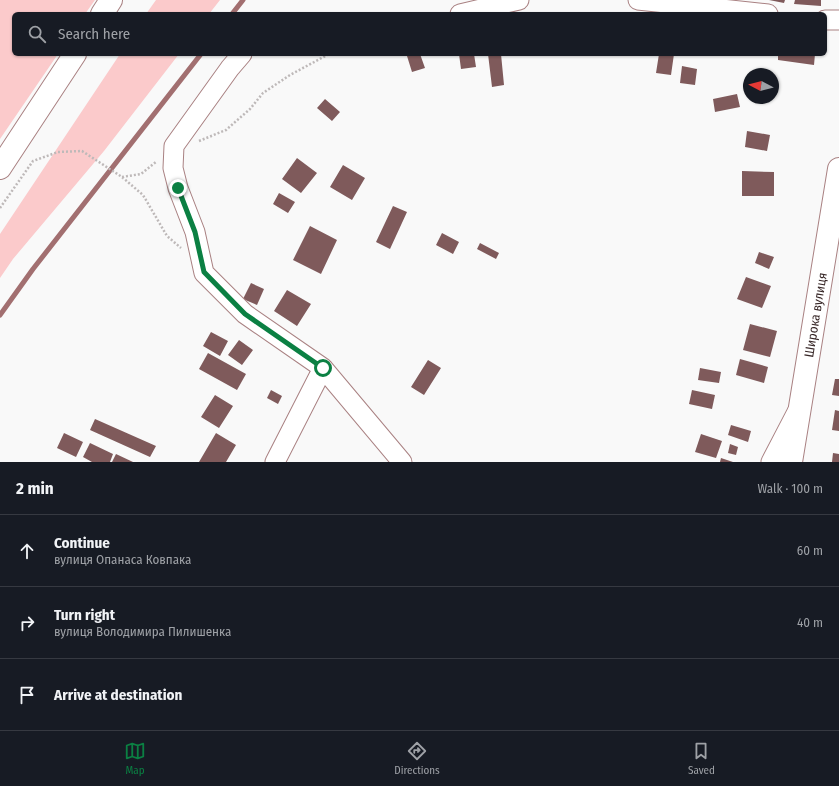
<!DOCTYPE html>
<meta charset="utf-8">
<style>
:root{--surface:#171b24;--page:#242831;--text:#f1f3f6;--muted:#9ea1a6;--line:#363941;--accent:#0b8043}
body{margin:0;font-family:"Fira Sans Condensed",sans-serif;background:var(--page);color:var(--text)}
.compass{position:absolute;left:743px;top:68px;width:36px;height:36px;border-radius:50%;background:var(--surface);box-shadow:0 1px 3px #0004;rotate:277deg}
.stop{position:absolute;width:12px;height:12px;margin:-9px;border:3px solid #0b8043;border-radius:50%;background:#fff}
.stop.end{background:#0b8043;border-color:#fff;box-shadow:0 1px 4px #0008}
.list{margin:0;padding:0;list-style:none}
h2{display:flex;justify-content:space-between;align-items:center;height:52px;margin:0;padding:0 16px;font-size:17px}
h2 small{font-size:13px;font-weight:400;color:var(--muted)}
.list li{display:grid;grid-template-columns:26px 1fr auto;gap:12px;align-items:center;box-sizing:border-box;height:72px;padding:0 16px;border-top:1px solid var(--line)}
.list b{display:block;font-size:15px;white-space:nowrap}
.list p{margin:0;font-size:13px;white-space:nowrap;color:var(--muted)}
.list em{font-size:13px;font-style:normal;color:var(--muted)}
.icon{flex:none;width:22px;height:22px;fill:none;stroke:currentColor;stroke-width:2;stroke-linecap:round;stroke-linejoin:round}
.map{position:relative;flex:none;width:839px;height:462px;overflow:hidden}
.search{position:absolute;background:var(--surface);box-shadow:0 1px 3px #0004;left:12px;right:12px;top:12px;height:44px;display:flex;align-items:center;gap:10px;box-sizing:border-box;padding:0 14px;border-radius:6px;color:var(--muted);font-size:15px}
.sheet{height:268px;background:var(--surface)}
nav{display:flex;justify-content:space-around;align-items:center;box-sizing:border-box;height:56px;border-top:1px solid var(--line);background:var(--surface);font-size:11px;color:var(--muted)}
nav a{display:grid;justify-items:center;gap:2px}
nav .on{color:var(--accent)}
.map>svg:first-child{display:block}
.green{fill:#fbcacb}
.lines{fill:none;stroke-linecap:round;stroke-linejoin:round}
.stream{stroke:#a26f70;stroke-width:5}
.building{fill:#7f5a5b}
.minor-casing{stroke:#a98182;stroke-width:21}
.major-casing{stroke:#a98182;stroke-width:24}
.path{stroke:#beb9b9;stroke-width:2.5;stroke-dasharray:2 2;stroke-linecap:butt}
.minor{stroke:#fff;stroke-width:19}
.major{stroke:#fff;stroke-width:22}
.route{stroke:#0b8043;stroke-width:5}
.labels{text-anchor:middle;stroke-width:4;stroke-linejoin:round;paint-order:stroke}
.street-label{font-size:13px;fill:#382828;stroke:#fff}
</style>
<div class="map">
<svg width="839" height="462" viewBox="0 0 839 462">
<rect width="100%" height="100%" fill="#f9f9f9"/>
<!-- green -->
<path class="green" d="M0,0H95L85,14H14V54H58L0,139Z
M156,0H220L209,14H146Z
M120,54H179L104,151L13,259L0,278V234Z"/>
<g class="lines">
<!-- stream -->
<path class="stream" d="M232,14L243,0
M0,315L33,269L201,54"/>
</g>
<!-- building -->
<path class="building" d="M769,0H785L784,3Z
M795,0H821V6L794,4Z
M414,54H420L425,68L412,72L407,56Z
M459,54H474L476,67L461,69Z
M488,54H501L504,85L492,87Z
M659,54H674L671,75L656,73Z
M778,54H815L814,65L778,60Z
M682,66L697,69L695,85L680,83Z
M737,94L740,107L715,112L713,99Z
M325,99L340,112L332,121L317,108Z
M747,131L770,135L767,151L745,147Z
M297,158L317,173L301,193L282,179Z
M343,165L365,178L352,200L330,187Z
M742,171L774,172V196H742Z
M279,193L295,202L288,213L273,204Z
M393,206L407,212L390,249L376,242Z
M310,226L337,240L321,274L293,260Z
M442,233L459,242L453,254L436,245Z
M480,243L499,253L496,259L477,249Z
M759,252L774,257L769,269L755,263Z
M746,277L771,286L762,308L737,299Z
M251,283L264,289L257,305L243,299Z
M287,290L311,304L297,326L274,311Z
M750,324L777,331L770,357L743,350Z
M211,332L228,341L220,356L203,346Z
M239,340L253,350L242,365L228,355Z
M208,353L246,374L237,390L199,369Z
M740,359L768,367L764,383L736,375Z
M428,360L441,368L424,395L411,387Z
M700,368L721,372L719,383L698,380Z
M835,379H839V396L832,395Z
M271,390L282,396L278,404L267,398Z
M692,390L715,395L712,409L689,404Z
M215,395L233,406L219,428L201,417Z
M835,410L839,411V431L832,430Z
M95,419L156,446L150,457L90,430Z
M731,425L751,431L748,442L728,435Z
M64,433L83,442L76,457L57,448Z
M216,433L236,445L226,462H199Z
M701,434L722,441L716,458L695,452Z
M90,443L113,454L110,462H92L83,457Z
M730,444L738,447L736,455L728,453Z
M833,453L839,454V462H832Z
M116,454L133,462H112Z
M721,458L733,462H720Z"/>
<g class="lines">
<defs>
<path id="minor" d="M638,0L768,14
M460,14L519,0
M825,20H839
M242,54L230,68L174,146L173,168L178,188L195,232L204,273L245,314L323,368L275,462
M323,368L402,462
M771,462L797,412"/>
<g id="major">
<path d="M102,14L111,0"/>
<path d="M0,168L75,54"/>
<path id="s1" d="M791,462L839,169"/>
</g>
</defs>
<!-- minor casing -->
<use href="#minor" class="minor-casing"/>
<!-- major casing -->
<use href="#major" class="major-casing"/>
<!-- path -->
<path class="path" d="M199,141L226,130L250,109L263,93L290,75L329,54
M122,177L141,174L157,161
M0,208L33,161L58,152L82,151L122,177L143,195L167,236L181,248"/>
<!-- minor -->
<use href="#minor" class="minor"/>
<!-- major -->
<use href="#major" class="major"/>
</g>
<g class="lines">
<!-- route -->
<path class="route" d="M178,188L195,232L204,272L245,314L323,368"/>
</g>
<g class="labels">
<!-- street labels -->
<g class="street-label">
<text dy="5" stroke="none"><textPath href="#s1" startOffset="149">Широка вулиця</textPath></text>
</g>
</g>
</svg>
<svg class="compass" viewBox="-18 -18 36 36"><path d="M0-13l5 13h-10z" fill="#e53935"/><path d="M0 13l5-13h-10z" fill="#9ea1a6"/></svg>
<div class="stop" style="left:323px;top:368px"></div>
<div class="stop end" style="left:178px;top:188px"></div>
<div class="search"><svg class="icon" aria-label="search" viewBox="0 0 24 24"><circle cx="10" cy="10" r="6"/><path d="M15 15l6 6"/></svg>Search here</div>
</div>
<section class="sheet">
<h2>2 min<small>Walk · 100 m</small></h2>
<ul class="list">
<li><svg class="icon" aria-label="ahead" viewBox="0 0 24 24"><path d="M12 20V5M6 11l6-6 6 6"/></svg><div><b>Continue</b><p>вулиця Опанаса Ковпака</p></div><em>60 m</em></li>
<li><svg class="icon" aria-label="right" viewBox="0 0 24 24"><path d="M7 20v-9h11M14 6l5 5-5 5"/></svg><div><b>Turn right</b><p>вулиця Володимира Пилишенка</p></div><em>40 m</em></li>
<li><svg class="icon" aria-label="arrive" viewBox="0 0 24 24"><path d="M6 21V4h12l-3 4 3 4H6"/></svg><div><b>Arrive at destination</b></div></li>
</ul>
</section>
<nav>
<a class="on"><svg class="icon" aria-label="map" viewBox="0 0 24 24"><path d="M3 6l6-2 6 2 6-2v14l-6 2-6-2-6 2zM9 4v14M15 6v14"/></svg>Map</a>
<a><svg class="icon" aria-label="directions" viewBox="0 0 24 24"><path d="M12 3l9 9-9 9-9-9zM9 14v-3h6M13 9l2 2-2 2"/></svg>Directions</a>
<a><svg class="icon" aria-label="saved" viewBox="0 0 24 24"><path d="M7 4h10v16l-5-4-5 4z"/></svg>Saved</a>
</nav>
